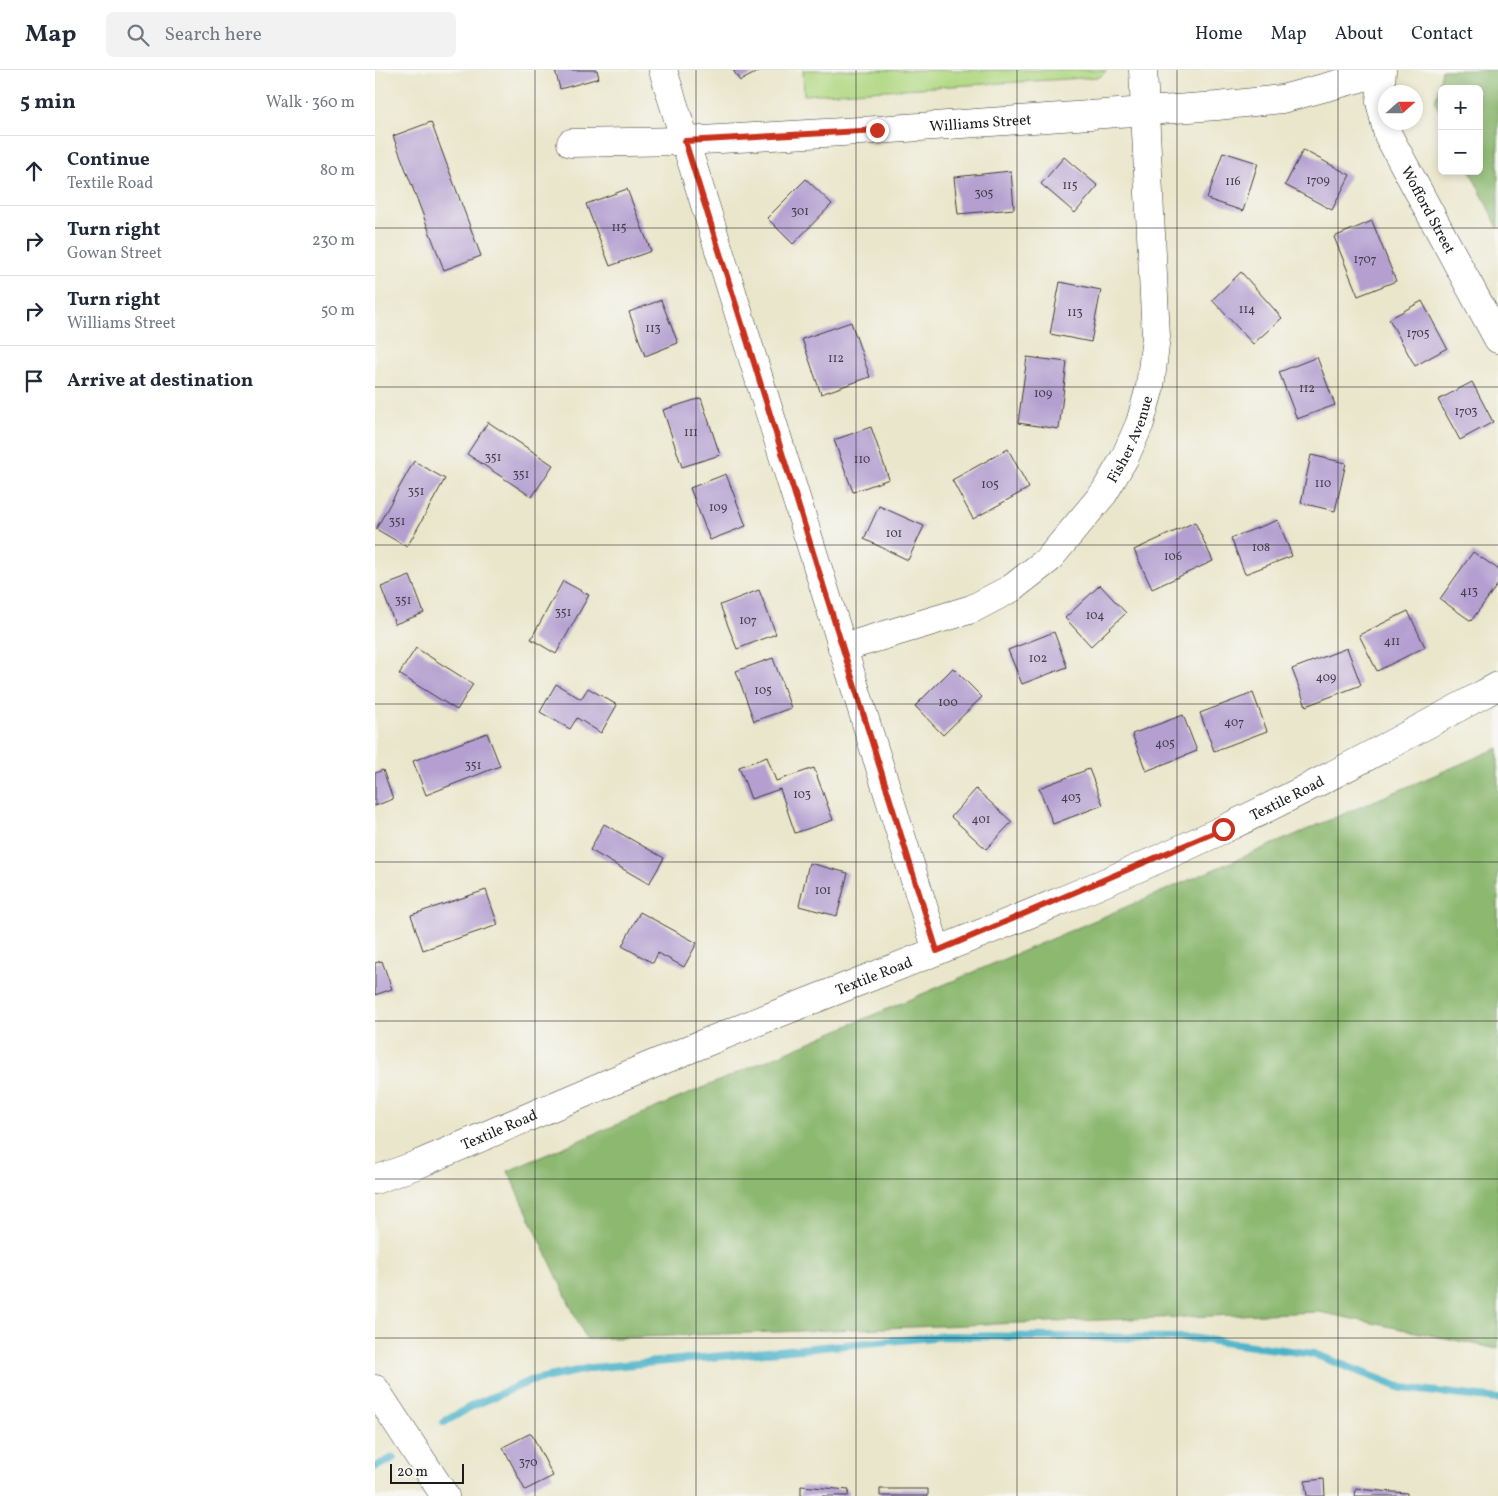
<!DOCTYPE html>
<meta charset="utf-8">
<style>
:root{--surface:#fff;--page:#f2f2f3;--text:#1f2937;--muted:#747a83;--line:#e0e1e3}
body{margin:0;font-family:Vollkorn,serif;background:var(--page);color:var(--text)}
.controls{position:absolute;right:15px;top:15px;display:grid;overflow:hidden;border-radius:8px;box-shadow:0 2px 8px #0003}
.controls button{width:45px;height:45px;display:grid;place-items:center;padding:0;border:0;border-bottom:1px solid var(--line);background:var(--surface);color:var(--text);font:25px sans-serif}
.compass{position:absolute;left:1003px;top:15px;width:45px;height:45px;border-radius:50%;background:var(--surface);box-shadow:0 2px 8px #0003;rotate:69deg}
.scale{position:absolute;left:15px;bottom:12px;width:74px;box-sizing:border-box;padding-left:5px;border:2px solid #1c1c1c;border-top:0;font-size:14px;line-height:18px;white-space:nowrap;color:#1c1c1c;-webkit-text-stroke:4px #f6f6f2;paint-order:stroke}
.stop{position:absolute;width:15px;height:15px;margin:-11px;border:4px solid #c8321e;border-radius:50%;background:#fff}
.stop.end{background:#c8321e;border-color:#fff;box-shadow:0 1px 5px #0008}
.list{margin:0;padding:0;list-style:none}
h2{display:flex;justify-content:space-between;align-items:center;height:65px;margin:0;padding:0 20px;font-size:21px}
h2 small{font-size:16px;font-weight:400;color:var(--muted)}
.list li{display:grid;grid-template-columns:32px 1fr auto;gap:15px;align-items:center;box-sizing:border-box;height:70px;padding:0 20px;border-top:1px solid var(--line)}
.list b{display:block;font-size:19px;white-space:nowrap}
.list p{margin:0;font-size:16px;white-space:nowrap;color:var(--muted)}
.list em{font-size:16px;font-style:normal;color:var(--muted)}
.icon{flex:none;width:28px;height:28px;fill:none;stroke:currentColor;stroke-width:2;stroke-linecap:round;stroke-linejoin:round}
.map{position:relative;flex:none;width:1123px;height:1426px;overflow:hidden}
header{display:flex;align-items:center;gap:30px;box-sizing:border-box;height:70px;padding:0 25px;background:var(--surface);border-bottom:1px solid var(--line)}
header strong{font-size:24px}
nav{display:flex;gap:28px;margin-inline-start:auto;font-size:18px}
.search{width:350px;height:45px;background:var(--page);display:flex;align-items:center;gap:12px;box-sizing:border-box;padding:0 18px;border-radius:8px;color:var(--muted);font-size:19px}
main{display:flex}
aside{flex:1;background:var(--surface)}
.map>svg:first-child{display:block}
.green{fill:#b0d882;stroke:#667a4f}
.forest{fill:#8cb870;stroke:#546a46}
.lines{fill:none;stroke-linecap:round;stroke-linejoin:round}
.stream{stroke:#4bb3c9;stroke-width:8}
.building{fill:#b49fd0}
.minor-casing{stroke:#3b3a36;stroke-width:29}
.minor{stroke:#fff;stroke-width:28}
.route{stroke:#c8321e;stroke-width:6}
.grid{fill:none;stroke:#1c1c1c;stroke-width:1;stroke-opacity:0.55}
.labels{text-anchor:middle;stroke-width:4;stroke-linejoin:round;paint-order:stroke}
.number-label{font-size:12px;fill:#423d49}
.street-label{font-size:15px;fill:#1c1c1c;stroke:#f6f6f2}
</style>
<header>
<strong>Map</strong>
<div class="search"><svg class="icon" aria-label="search" viewBox="0 0 24 24"><circle cx="10" cy="10" r="6"/><path d="M15 15l6 6"/></svg>Search here</div>
<nav><a>Home</a><a>Map</a><a>About</a><a>Contact</a></nav>
</header>
<main>
<aside>
<h2>5 min<small>Walk · 360 m</small></h2>
<ul class="list">
<li><svg class="icon" aria-label="ahead" viewBox="0 0 24 24"><path d="M12 20V5M6 11l6-6 6 6"/></svg><div><b>Continue</b><p>Textile Road</p></div><em>80 m</em></li>
<li><svg class="icon" aria-label="right" viewBox="0 0 24 24"><path d="M7 20v-9h11M14 6l5 5-5 5"/></svg><div><b>Turn right</b><p>Gowan Street</p></div><em>230 m</em></li>
<li><svg class="icon" aria-label="right" viewBox="0 0 24 24"><path d="M7 20v-9h11M14 6l5 5-5 5"/></svg><div><b>Turn right</b><p>Williams Street</p></div><em>50 m</em></li>
<li><svg class="icon" aria-label="arrive" viewBox="0 0 24 24"><path d="M6 21V4h12l-3 4 3 4H6"/></svg><div><b>Arrive at destination</b></div></li>
</ul>
</aside>
<div class="map">
<svg width="1123" height="1426" viewBox="0 0 1123 1426">
<rect width="100%" height="100%" fill="#f6f6f2"/>
<filter id="ink" filterUnits="userSpaceOnUse"><feTurbulence type="fractalNoise" baseFrequency=".02" numOctaves="2"/><feDisplacementMap in="SourceGraphic" scale="10" xChannelSelector="R" yChannelSelector="G"/><feConvolveMatrix kernelMatrix="1 2 1 2 8 2 1 2 1" color-interpolation-filters="sRGB"/></filter>
<filter id="wash" filterUnits="userSpaceOnUse"><feTurbulence type="fractalNoise" baseFrequency=".0096" numOctaves="4" result="noise"/><feDisplacementMap in="SourceGraphic" scale="20" xChannelSelector="R" yChannelSelector="G"/><feGaussianBlur stdDeviation="1.12" result="paint"/><feColorMatrix in="noise" values="0 0 0 0 0 0 0 0 0 0 0 0 0 0 0 0 0 1.4 0 .05"/><feComposite in="paint" operator="in"/></filter>
<g filter="url(#wash)">
<rect width="100%" height="100%" fill="#eae6cb"/>
<!-- green -->
<path class="green" d="M428,0H732L725,7L429,25Z"/>
<!-- forest -->
<path class="forest" d="M1067,0H1123V158L1095,101H1104V19H1067V46L1060,33Z
M1123,678V1279L944,1242L211,1269L133,1101Z"/>
<g class="lines">
<!-- stream -->
<path class="stream" d="M69,1352L97,1336L155,1311L216,1298L569,1266L816,1268L939,1284L1027,1318L1123,1329
M0,1397L18,1388"/>
</g>
<g id="blocks">
<!-- building -->
<path class="building" d="M180,0H222L224,8L185,19Z
M358,0H386L365,11Z
M56,52L106,186L69,200L18,66Z
M928,80L975,105L957,140L910,115Z
M848,82L883,93L868,141L832,129Z
M689,87L723,116L700,143L666,114Z
M636,101L639,139L583,144L579,107Z
M431,109L457,134L418,174L392,148Z
M252,119L276,181L235,196L211,134Z
M997,151L1021,211L983,226L959,167Z
M866,202L907,248L878,274L837,230Z
M685,212L726,220L716,272L675,264Z
M286,230L303,273L270,286L254,242Z
M1047,231L1072,278L1040,296L1014,249Z
M476,252L495,307L446,324L427,269Z
M652,287L692,292L684,359L643,353Z
M942,287L960,335L922,349L904,302Z
M1097,312L1118,352L1085,370L1063,330Z
M326,328L345,385L307,397L288,340Z
M113,352L178,395L157,427L92,384Z
M496,357L514,409L478,422L459,370Z
M633,379L654,418L598,449L577,410Z
M936,385L971,393L960,441L926,433Z
M39,391L70,409L32,477L1,459Z
M351,404L371,456L335,470L315,418Z
M504,436L549,456L533,490L489,469Z
M903,450L917,486L870,504L856,468Z
M820,452L838,491L777,519L759,480Z
M1098,482L1123,499V514L1096,551L1065,529Z
M35,506L49,543L20,554L6,517Z
M188,511L214,525L181,584L156,569Z
M725,515L751,543L716,576L690,548Z
M384,520L401,564L362,579L345,535Z
M1033,541L1050,577L1002,601L984,565Z
M679,562L692,597L647,614L633,580Z
M41,578L98,614L82,640L24,604Z
M972,578L986,615L931,636L917,599Z
M398,588L416,638L379,651L361,601Z
M578,598L607,627L568,665L540,636Z
M181,614L206,629L213,618L242,635L226,663L202,648L195,659L165,642Z
M878,623L892,661L839,681L825,643Z
M808,645L822,681L771,701L757,664Z
M112,663L125,696L51,725L38,691Z
M392,687L401,711L439,698L458,750L420,763L405,719L376,729L364,697Z
M714,699L728,735L678,754L664,718Z
M8,700L18,729L0,736V703Z
M601,719L637,752L611,779L576,747Z
M229,754L289,788L274,814L215,780Z
M434,793L473,803L462,846L424,836Z
M111,820L123,855L48,880L36,845Z
M265,842L322,873L309,897L283,883L278,893L247,876Z
M7,891L17,919L0,925V893Z
M156,1363L178,1406L150,1420L128,1377Z
M949,1409L950,1426H932L930,1411Z
M426,1416L474,1420L473,1426H426Z
M505,1419H553V1426H505Z
M981,1419L1032,1423V1426H980Z"/>
</g>
</g>
<g filter="url(#ink)">
<use href="#blocks" fill-opacity="0" stroke="#3b3a36" stroke-width="1"/>
<g class="lines">
<defs>
<g id="minor">
<path d="M288,0L562,881"/>
<path id="s1" d="M1007,0L1005,32L1013,65L1123,269"/>
<path id="s2" d="M196,73L310,71L502,60L842,36L907,29L989,7L1006,6"/>
<path id="s3" d="M467,578L597,539L637,518L673,490L729,423L750,387L765,353L775,317L781,267L768,0"/>
<path id="s4" d="M0,1110L41,1095C138,1054 234,1012 332,972C504,902 680,839 849,759C942,715 1033,665 1123,616"/>
<path d="M0,1319L70,1426"/>
</g>
</defs>
<!-- minor casing -->
<use href="#minor" class="minor-casing"/>
<!-- minor -->
<use href="#minor" class="minor"/>
</g>
</g>
<g class="lines" filter="url(#ink)">
<!-- route -->
<path class="route" d="M502,60L310,71L562,881L848,759"/>
</g>
<!-- grid -->
<path class="grid" d="M160,0V1426M321,0V1426M481,0V1426M642,0V1426M802,0V1426M963,0V1426M0,158H1123M0,317H1123M0,475H1123M0,634H1123M0,792H1123M0,951H1123M0,1109H1123M0,1268H1123"/>
<g class="labels">
<!-- number labels -->
<g class="number-label">
<text x="943" y="114">1709</text>
<text x="858" y="115">116</text>
<text x="695" y="119">115</text>
<text x="609" y="127">305</text>
<text x="425" y="145">301</text>
<text x="244" y="161">115</text>
<text x="990" y="193">1707</text>
<text x="872" y="243">114</text>
<text x="700" y="246">113</text>
<text x="278" y="262">113</text>
<text x="1043" y="267">1705</text>
<text x="461" y="292">112</text>
<text x="932" y="322">112</text>
<text x="668" y="327">109</text>
<text x="1091" y="345">1703</text>
<text x="316" y="366">111</text>
<text x="118" y="391">351</text>
<text x="487" y="393">110</text>
<text x="146" y="408">351</text>
<text x="948" y="417">110</text>
<text x="615" y="418">105</text>
<text x="41" y="425">351</text>
<text x="343" y="441">109</text>
<text x="22" y="455">351</text>
<text x="519" y="467">101</text>
<text x="886" y="481">108</text>
<text x="798" y="490">106</text>
<text x="1094" y="525">413</text>
<text x="28" y="534">351</text>
<text x="188" y="546">351</text>
<text x="720" y="549">104</text>
<text x="373" y="554">107</text>
<text x="1017" y="575">411</text>
<text x="663" y="592">102</text>
<text x="951" y="611">409</text>
<text x="388" y="624">105</text>
<text x="573" y="636">100</text>
<text x="859" y="656">407</text>
<text x="790" y="677">405</text>
<text x="98" y="699">351</text>
<text x="427" y="728">103</text>
<text x="696" y="731">403</text>
<text x="606" y="753">401</text>
<text x="448" y="824">101</text>
<text x="153" y="1396">370</text>
</g>
<!-- street labels -->
<g class="street-label">
<text dy="5" stroke="none"><textPath href="#s2" startOffset="410">Williams Street</textPath></text>
<text dy="5" stroke="none"><textPath href="#s1" startOffset="151">Wofford Street</textPath></text>
<text dy="5" stroke="none"><textPath href="#s3" startOffset="374">Fisher Avenue</textPath></text>
<text dy="5" stroke="none"><textPath href="#s4" startOffset="989">Textile Road</textPath></text>
<text dy="5" stroke="none"><textPath href="#s4" startOffset="539">Textile Road</textPath></text>
<text dy="5" stroke="none"><textPath href="#s4" startOffset="134">Textile Road</textPath></text>
</g>
</g>
</svg>
<div class="controls">
<button>+</button>
<button>−</button>
</div>
<svg class="compass" viewBox="-18 -18 36 36"><path d="M0-13l5 13h-10z" fill="#e53935"/><path d="M0 13l5-13h-10z" fill="#747a83"/></svg>
<div class="scale">20 m</div>
<div class="stop" style="left:848px;top:759px"></div>
<div class="stop end" style="left:502px;top:60px"></div>
</div>
</main>
